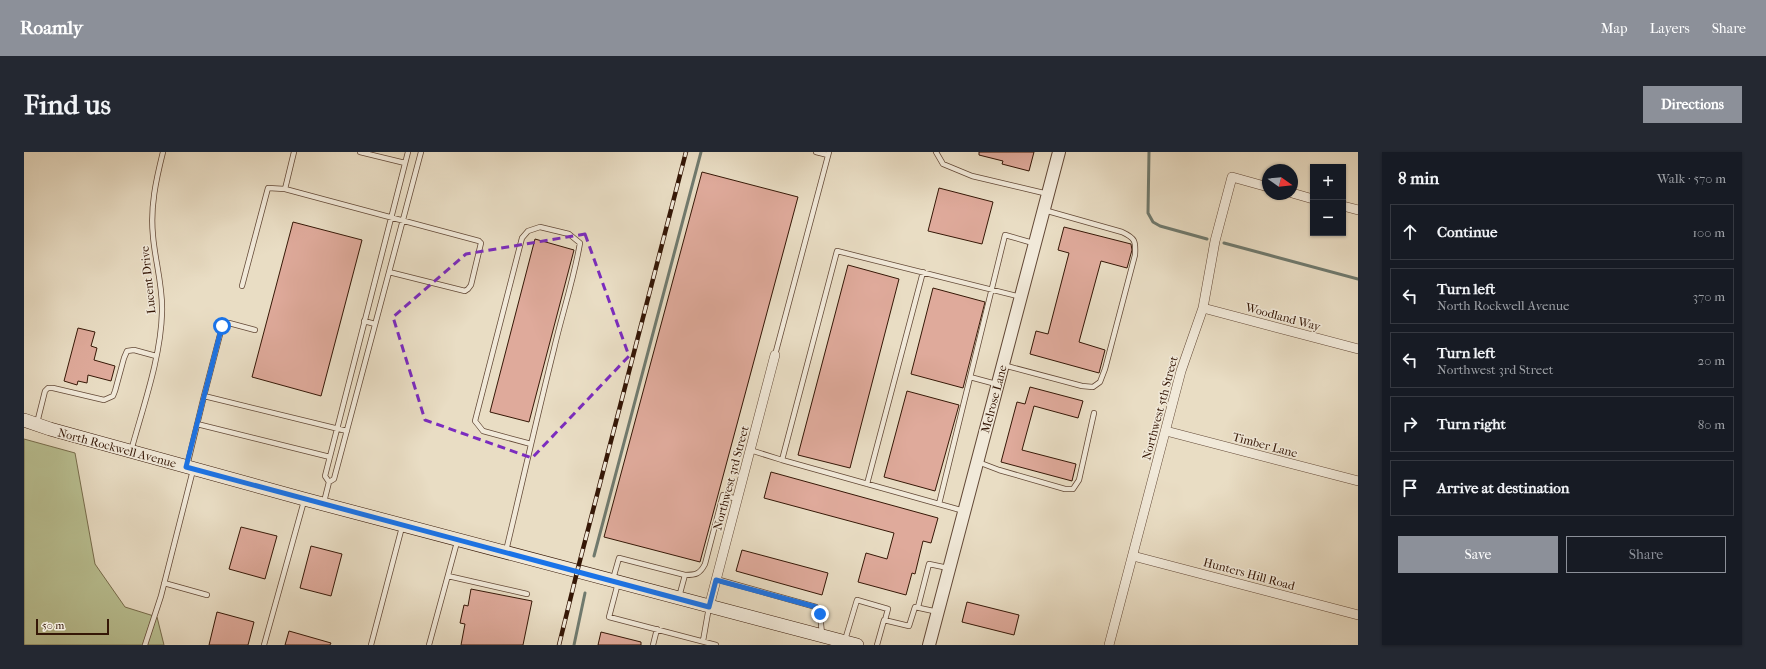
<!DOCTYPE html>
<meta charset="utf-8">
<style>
:root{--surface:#171b24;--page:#242831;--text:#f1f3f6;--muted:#9ea1a6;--line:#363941;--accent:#8c9099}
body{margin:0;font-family:"IM FELL French Canon",serif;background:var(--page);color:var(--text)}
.controls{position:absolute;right:12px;top:12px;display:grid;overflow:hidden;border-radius:0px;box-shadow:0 1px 3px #0004}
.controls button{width:36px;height:36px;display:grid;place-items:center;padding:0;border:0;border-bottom:1px solid var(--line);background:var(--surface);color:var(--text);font:20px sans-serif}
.compass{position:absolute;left:1238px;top:12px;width:36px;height:36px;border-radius:50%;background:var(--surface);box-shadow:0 1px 3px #0004;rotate:105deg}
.scale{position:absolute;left:12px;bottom:10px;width:73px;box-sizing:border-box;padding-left:4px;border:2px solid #351706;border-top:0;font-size:11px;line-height:14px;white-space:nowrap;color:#351706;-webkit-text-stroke:3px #f1e9d9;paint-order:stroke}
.stop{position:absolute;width:12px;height:12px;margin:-9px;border:3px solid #1a73e8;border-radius:50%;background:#fff}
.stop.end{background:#1a73e8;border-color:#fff;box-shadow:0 1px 4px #0008}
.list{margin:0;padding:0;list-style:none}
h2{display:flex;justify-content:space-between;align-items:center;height:52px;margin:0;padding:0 16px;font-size:17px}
h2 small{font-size:13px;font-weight:400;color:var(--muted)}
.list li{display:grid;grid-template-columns:26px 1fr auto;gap:12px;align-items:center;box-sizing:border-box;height:56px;margin:0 8px 8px;padding:0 8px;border:1px solid var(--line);border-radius:0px}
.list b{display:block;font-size:15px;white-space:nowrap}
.list p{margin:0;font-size:13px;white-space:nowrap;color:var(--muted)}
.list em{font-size:13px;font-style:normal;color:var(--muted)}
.actions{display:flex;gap:8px;padding:12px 16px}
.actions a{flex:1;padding:9px 0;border:1px solid var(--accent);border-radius:0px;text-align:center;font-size:14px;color:var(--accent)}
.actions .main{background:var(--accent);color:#fff}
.icon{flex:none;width:22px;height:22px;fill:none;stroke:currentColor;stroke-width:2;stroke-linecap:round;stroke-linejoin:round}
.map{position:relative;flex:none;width:1334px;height:493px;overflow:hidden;border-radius:0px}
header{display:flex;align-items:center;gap:24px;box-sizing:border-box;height:56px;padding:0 20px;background:var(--accent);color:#fff}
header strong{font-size:19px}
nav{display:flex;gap:22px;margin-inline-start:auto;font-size:14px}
.intro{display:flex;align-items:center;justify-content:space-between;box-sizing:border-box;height:96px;padding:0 24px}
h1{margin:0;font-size:28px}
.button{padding:10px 18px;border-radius:0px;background:var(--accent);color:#fff;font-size:14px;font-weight:700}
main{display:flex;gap:24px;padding:0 24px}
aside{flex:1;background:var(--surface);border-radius:0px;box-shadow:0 1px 3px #0004}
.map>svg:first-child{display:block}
.green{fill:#b9c092;stroke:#776c4c}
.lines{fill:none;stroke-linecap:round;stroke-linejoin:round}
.stream{stroke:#707a6e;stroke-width:3}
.building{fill:#dfaa9b;stroke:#351706}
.service-casing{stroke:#624836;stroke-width:6}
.minor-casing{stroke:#624836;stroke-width:10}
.tertiary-casing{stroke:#624836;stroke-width:14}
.secondary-casing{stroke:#351706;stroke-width:14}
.service{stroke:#f1e9d9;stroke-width:4.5}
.minor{stroke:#f1e9d9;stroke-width:9}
.tertiary{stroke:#f1e9d9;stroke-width:12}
.secondary{stroke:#f1e9d9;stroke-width:13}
.rail-casing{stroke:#351706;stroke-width:4.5}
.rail{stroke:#f1e9d9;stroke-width:3;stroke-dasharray:9;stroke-linecap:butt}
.route{stroke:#1a73e8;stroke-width:5}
.marked{fill:none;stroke:#7b2cbf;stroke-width:3;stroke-dasharray:8 5;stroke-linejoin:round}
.labels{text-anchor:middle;stroke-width:3;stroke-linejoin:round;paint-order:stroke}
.street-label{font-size:12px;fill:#351706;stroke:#f1e9d9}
</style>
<header>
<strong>Roamly</strong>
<nav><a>Map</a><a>Layers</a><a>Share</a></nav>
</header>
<div class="intro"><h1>Find us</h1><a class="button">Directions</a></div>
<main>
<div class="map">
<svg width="1334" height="493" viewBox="0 0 1334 493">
<rect width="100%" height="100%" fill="#e9ddc4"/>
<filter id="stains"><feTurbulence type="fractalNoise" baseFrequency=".005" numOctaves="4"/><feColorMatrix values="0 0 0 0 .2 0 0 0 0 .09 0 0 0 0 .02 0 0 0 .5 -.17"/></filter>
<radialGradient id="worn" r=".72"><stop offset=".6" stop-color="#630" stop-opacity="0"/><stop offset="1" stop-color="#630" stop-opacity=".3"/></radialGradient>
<!-- green -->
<path class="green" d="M0,287L51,301L71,412L101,455L133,465L140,493H0Z"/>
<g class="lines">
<!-- stream -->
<path class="stream" d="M1125,0L1124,61L1129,70L1136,74L1183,87
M1200,91L1334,127
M570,404L677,0
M550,493L561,441"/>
</g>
<!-- building -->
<path class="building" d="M955,0H1010L1005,19L978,12L979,9L955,3Z
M678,20L774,45L676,410L580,385Z
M915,36L969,50L958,92L904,79Z
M269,70L338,88L297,244L228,225Z
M1040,75L1107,92L1108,98L1103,116L1077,109L1055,190L1081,198L1075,221L1006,202L1012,179L1024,182L1045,101L1034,98Z
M511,87L550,98L505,270L466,260Z
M824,113L875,127L826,316L774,303Z
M909,136L961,150L939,236L887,222Z
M54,176L71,180L67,194L73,196L70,208L91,214L87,229L64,223L63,231L54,229L53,233L40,229Z
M1006,235L1059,249L1054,266L1010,254L998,298L1052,312L1048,329L977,310L993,250L1001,252Z
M883,239L935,253L911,339L860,325Z
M747,320L914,366L907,391L899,389L891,422L888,421L882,443L834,430L842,401L863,407L870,381L740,346Z
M217,375L253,384L241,427L205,417Z
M287,394L318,402L307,444L276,436Z
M718,398L804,421L798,443L712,419Z
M447,437L508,449L499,493H437L441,472L436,471L440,453L444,454Z
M943,450L995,463L990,483L938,470Z
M193,460L230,470L224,493H185Z
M265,479L307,491L306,493H261Z
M577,480L617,490V493H574Z"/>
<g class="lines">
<defs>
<path id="service" d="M270,0L261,37L455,89L457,91L447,133L444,137L441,139L365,120
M336,0L381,11
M384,0L301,324L305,330L310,327L397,0
M792,0L804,3
M912,0L919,12L948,24L1024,42
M218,134L244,36L261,37
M340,169L351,172
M751,203L805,0
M979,213L1058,234L1069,235L1076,230L1081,217L1111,103C1112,89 1111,86 1098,80L1020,58
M946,225L972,232
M180,244L198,175L205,171L231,178
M13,271L21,239L24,236H29L80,248L89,244L91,239L100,206L103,199L110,198L132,204
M173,272L306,305
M726,298L758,308L813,99L997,145
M107,299C119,255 137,205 138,160C139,134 131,109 129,84C126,55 132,28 139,0
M758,308L915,352
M954,310L975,318L1041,337H1049L1055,328L1070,261
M163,314L180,244L323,279
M843,332L899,120
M300,350L305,330
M940,359L915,352L981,83L1009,91
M482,399C498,332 513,265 530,197C538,162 550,127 556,91L545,82L516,75L504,79L498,86L451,269L459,279L507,292
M661,423C672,423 676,422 681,412L699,343L713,347
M424,424L503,442
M589,427L595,406L661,423L655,445
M692,427L792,455L796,462L798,482
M140,431L183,443
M594,431L585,465L692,493
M894,455L905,412L924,416
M821,488L833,448L864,457L861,468
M679,489L685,455
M121,493L137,444L169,318
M240,493L280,349
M347,493L378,375
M405,493L433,390
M629,493L633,477
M853,493L860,468L885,474L891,455L914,460"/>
<path id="minor" d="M1268,41L1289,47
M1319,54L1334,58
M1179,156L1334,197
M1142,279L1334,329
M1109,404L1334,463
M685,455L751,203
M1085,493L1157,219L1179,156L1191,89L1208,25L1244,35"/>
<path id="tertiary" d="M905,493L1035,0"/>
<path id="secondary" d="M0,268L26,277L280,347L833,493"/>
</defs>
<!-- service casing -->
<use href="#service" class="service-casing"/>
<!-- minor casing -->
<use href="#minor" class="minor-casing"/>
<!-- tertiary casing -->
<use href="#tertiary" class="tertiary-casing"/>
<!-- secondary casing -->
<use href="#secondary" class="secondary-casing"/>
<!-- service -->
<use href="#service" class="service"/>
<!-- minor -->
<use href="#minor" class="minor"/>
<!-- tertiary -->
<use href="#tertiary" class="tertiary"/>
<!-- secondary -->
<use href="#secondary" class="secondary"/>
<defs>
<path id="rail" d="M535,493L553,420L662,0"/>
</defs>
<!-- rail casing -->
<use href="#rail" class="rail-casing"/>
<!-- rail -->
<use href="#rail" class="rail"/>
</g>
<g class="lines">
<!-- route -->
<path class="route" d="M198,174L162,315L685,455L692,428L792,455L796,462"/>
</g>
<!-- marked area -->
<path class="marked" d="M561,82L605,204L508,306L401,268L369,165L442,102Z"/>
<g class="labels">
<!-- street labels -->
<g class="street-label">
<text transform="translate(124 128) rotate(-96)" y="4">Lucent Drive</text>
<text transform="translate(1259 165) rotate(15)" y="4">Woodland Way</text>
<text transform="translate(970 247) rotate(-75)" y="4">Melrose Lane</text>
<text transform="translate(1136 256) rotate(-75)" y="4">Northwest 5th Street</text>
<text transform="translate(1241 293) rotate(15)" y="4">Timber Lane</text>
<text transform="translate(93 296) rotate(15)" y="4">North Rockwell Avenue</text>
<text transform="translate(707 326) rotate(-75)" y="4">Northwest 3rd Street</text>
<text transform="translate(1225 422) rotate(15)" y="4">Hunters Hill Road</text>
</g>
</g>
<rect width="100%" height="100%" filter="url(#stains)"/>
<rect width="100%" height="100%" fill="url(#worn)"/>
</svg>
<div class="controls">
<button>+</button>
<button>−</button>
</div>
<svg class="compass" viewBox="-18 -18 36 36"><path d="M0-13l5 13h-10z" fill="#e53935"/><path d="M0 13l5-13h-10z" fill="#9ea1a6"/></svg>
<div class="scale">50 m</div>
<div class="stop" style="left:198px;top:174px"></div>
<div class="stop end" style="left:796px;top:462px"></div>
</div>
<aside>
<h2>8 min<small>Walk · 570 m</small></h2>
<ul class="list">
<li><svg class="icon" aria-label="ahead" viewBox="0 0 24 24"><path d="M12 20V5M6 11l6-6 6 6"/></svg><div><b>Continue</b></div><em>100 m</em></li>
<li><svg class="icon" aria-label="left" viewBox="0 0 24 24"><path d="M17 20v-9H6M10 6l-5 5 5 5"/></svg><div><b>Turn left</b><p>North Rockwell Avenue</p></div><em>370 m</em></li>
<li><svg class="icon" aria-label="left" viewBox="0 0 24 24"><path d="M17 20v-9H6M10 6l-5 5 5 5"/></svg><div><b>Turn left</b><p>Northwest 3rd Street</p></div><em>20 m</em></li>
<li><svg class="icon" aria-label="right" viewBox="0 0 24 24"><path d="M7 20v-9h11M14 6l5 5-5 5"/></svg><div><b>Turn right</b></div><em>80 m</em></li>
<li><svg class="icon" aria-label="arrive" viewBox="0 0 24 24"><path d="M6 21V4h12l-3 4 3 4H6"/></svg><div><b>Arrive at destination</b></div></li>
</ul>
<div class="actions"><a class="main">Save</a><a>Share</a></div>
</aside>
</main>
